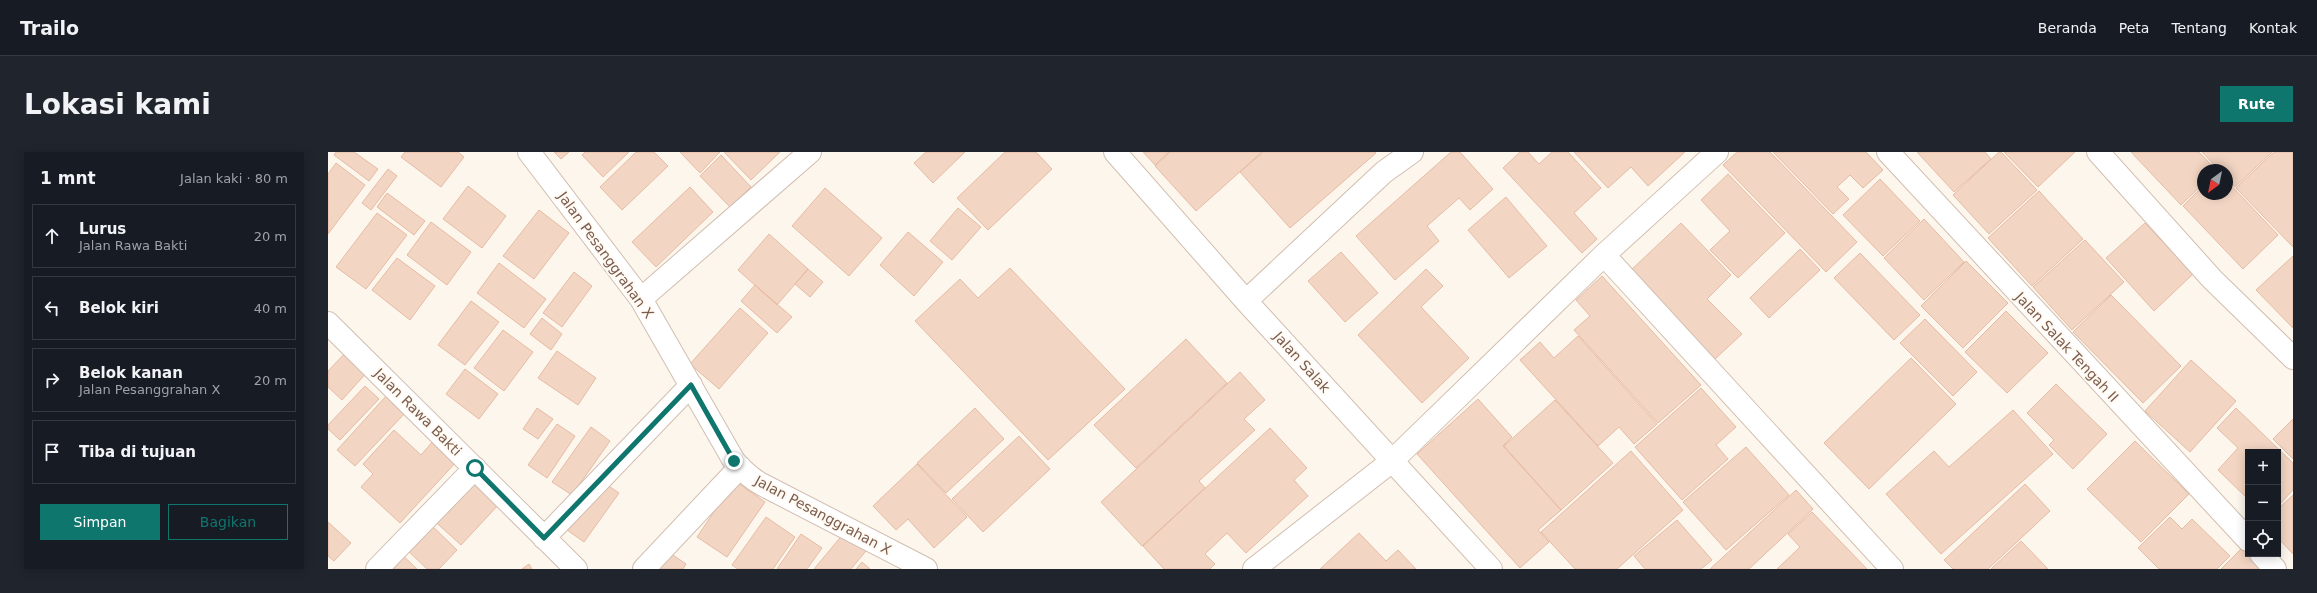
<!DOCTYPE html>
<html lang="id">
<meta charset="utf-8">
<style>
:root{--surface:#171b24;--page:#20242c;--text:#f1f3f6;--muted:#9ea1a6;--line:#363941;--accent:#0f766e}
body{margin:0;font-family:"DejaVu Sans",sans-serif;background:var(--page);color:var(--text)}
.controls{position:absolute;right:12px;bottom:12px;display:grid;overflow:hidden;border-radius:0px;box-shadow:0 2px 10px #0003}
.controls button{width:36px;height:36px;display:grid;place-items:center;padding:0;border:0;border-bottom:1px solid var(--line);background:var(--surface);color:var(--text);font:20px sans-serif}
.compass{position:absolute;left:1869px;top:12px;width:36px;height:36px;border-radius:50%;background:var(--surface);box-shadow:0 2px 10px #0003;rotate:213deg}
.stop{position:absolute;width:12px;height:12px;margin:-9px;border:3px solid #0f766e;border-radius:50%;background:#fff}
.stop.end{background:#0f766e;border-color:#fff;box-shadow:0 1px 4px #0008}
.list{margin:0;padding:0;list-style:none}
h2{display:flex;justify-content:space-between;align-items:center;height:52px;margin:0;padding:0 16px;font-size:17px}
h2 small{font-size:13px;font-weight:400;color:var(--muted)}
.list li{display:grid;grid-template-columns:26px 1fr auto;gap:12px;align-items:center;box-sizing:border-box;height:64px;margin:0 8px 8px;padding:0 8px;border:1px solid var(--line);border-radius:0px}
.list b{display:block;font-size:15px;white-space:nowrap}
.list p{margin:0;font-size:13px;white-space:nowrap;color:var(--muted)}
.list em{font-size:13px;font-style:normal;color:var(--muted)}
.actions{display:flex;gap:8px;padding:12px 16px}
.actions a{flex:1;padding:9px 0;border:1px solid var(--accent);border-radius:0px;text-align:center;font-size:14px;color:var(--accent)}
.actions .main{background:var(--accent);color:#fff}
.icon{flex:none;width:22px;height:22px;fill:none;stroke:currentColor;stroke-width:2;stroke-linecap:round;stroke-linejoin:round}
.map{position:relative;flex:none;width:1965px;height:417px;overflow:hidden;border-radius:0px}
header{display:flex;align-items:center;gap:24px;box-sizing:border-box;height:56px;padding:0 20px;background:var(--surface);border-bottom:1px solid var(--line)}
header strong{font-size:19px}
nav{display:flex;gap:22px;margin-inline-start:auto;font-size:14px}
.intro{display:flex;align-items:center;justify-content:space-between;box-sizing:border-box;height:96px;padding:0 24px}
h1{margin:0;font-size:28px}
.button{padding:10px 18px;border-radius:0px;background:var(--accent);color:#fff;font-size:14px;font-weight:700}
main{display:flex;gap:24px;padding:0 24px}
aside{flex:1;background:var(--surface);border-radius:0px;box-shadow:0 2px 10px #0003}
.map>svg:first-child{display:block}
.building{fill:#f3d5c3;stroke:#e6bba3}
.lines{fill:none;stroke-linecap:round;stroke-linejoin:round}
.minor-casing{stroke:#d1beb0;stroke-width:24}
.minor{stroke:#fff;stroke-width:22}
.route{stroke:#0f766e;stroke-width:5}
.labels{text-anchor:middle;stroke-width:4;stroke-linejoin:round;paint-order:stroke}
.street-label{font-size:14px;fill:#7a5c4d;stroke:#fffaf3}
</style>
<header>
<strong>Trailo</strong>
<nav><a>Beranda</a><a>Peta</a><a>Tentang</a><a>Kontak</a></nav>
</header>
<div class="intro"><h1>Lokasi kami</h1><a class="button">Rute</a></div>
<main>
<aside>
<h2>1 mnt<small>Jalan kaki · 80 m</small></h2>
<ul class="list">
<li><svg class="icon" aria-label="ahead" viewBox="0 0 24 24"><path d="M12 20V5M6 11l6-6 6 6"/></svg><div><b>Lurus</b><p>Jalan Rawa Bakti</p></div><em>20 m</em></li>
<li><svg class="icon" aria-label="left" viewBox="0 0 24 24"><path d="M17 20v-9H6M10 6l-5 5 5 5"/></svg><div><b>Belok kiri</b></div><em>40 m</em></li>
<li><svg class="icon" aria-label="right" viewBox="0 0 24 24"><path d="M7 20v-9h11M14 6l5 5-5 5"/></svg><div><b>Belok kanan</b><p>Jalan Pesanggrahan X</p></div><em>20 m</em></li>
<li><svg class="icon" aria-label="arrive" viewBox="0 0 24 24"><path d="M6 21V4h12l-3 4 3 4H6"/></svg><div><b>Tiba di tujuan</b></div></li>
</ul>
<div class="actions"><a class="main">Simpan</a><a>Bagikan</a></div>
</aside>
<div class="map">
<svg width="1965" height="417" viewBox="0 0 1965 417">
<rect width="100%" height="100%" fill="#fdf6ec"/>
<!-- building -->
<path class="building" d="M8,0H26L50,17L41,29L6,3Z
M77,0H130L136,5L113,35L73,5Z
M226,0H241L233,7Z
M257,0H301L275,25L254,3Z
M308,0H326L340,14L294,58L272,35Z
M352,0H392L372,21Z
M396,0H452L423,28Z
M598,0H637L605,31L586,11Z
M677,0H708L724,17L660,78L629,46Z
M815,0H841L827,13Z
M842,0H934L868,59L827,14Z
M935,0H1047L1048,1L962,76L912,20Z
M1123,0H1132L1165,37L1142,58L1131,46L1099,74L1111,89L1067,128L1028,84Z
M1192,0H1200L1211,12L1224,0H1240L1273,36L1246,61L1269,87L1254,101L1175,16Z
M1246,0H1357L1320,34L1303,15L1280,36Z
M1409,0H1442L1529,90L1498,120L1395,13Z
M1445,0H1538L1555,18L1535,36L1522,23L1509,35L1521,47L1505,62Z
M1589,0H1657L1663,7L1626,40Z
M1671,0H1673L1709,38L1661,82L1625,43Z
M1676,0H1747L1710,35Z
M1803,0H1871L1888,18H1875V32L1853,53Z
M1874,0H1944L1907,35L1899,26V18H1891Z
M1946,0H1965V95L1908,36Z
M393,3L423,35L402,55L372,24Z
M8,11L37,33L0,82V22Z
M60,17L69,24L43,58L34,51Z
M1400,22L1457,81L1410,126L1382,98L1402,79L1373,48Z
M1552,27L1592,69L1555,104L1515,63Z
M1899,29L1950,83L1915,117L1855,54L1875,34V42H1899Z
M140,34L178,64L154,96L115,67Z
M362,35L385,60L328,115L304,90Z
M497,36L554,86L521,124L464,74Z
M1711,39L1755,87L1704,134L1660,86Z
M59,41L97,69L86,83L49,55Z
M1178,45L1219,94L1181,126L1140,78Z
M630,56L653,75L624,108L602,89Z
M211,58L241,81L206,127L175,104Z
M49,61L79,83L38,137L8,115Z
M1596,67L1636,110L1596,148L1556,106Z
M103,70L143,100L119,133L79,103Z
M1353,71L1403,123L1379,147L1414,182L1387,207L1302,119Z
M1817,71L1865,122L1826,159L1778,106Z
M580,80L615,110L586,144L552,113Z
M441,82L480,117L449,153L410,118Z
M1757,88L1796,130L1744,178L1705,135Z
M1472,97L1492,118L1441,166L1422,146Z
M1013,100L1050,141L1017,170L980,129Z
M1532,101L1592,163L1566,188L1506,126Z
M1965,104V176L1928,138Z
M69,106L107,134L82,168L44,138Z
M1638,109L1680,151L1635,196L1593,154Z
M171,111L218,147L196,176L149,141Z
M682,116L797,237L720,308L587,169L632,127L650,146Z
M480,117L495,130L482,145L467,132Z
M1098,117L1115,134L1093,155L1141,206L1094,251L1030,183Z
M246,120L264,134L234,175L215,161Z
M1274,124L1373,233L1330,271L1246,178L1262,164L1248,148Z
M427,133L464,165L449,181L413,149Z
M1783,143L1853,214L1815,251L1745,180Z
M143,149L171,170L137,213L110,193Z
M412,156L440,181L391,237L362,212Z
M1678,159L1720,201L1679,241L1637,200Z
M214,166L234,182L223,198L202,182Z
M1597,167L1649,220L1625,244L1572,191Z
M175,178L205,200L176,239L146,216Z
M1250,184L1329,272L1306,292L1291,275L1270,294L1192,208L1212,190L1226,206Z
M858,187L899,231L808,316L766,273Z
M20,198L41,218L14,248L0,235V219Z
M229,199L268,226L250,253L210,226Z
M1583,206L1628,252L1541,337L1496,291Z
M1863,208L1908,249L1862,300L1817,259Z
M137,217L170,242L151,267L118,242Z
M912,220L937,248L916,267L927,278L871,329L877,336L814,394L773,350Z
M1728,232L1779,282L1745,317L1721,293L1726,288L1699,261Z
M37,234L51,247L12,288L0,277V273Z
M1373,236L1408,275L1388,293L1400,307L1354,348L1307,295Z
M59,243L78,260L27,314L9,298Z
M1150,247L1184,285L1175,294L1233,358L1210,378L1221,390L1192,416L1089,302Z
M1227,248L1285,311L1233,358L1176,294Z
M209,256L225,267L210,287L195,277Z
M647,256L676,287L618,341L589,311Z
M1908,256L1965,311V338L1950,354V300H1920V347L1890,318L1910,296L1889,276Z
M1685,258L1725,302L1613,402L1558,342L1606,299L1621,315Z
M1965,267V307L1945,287Z
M229,272L247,284L219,326L200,313Z
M263,275L282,289L244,343L224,330Z
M942,276L979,316L966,328L980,344L918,401L899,381L877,402L887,412L882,417H836L815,394Z
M66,278L93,303L106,288L129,309L72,371L33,335L45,322L35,312Z
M691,284L722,317L655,380L624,347Z
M1807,289L1861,342L1813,390L1759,337Z
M1418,295L1461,343L1398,398L1355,350Z
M1303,299L1355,358L1289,417H1247L1213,380Z
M589,312L639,365L606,396L580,367L568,378L545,354Z
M143,320L174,349L133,393L102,365Z
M266,324L291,341L256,390L232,373Z
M407,329L437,350L399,405L369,385Z
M1697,332L1722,359L1660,417H1625L1616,408Z
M1468,338L1485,357L1421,417H1382Z
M1965,343V402L1950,386V357Z
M1484,360L1539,417H1449L1472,395L1460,382Z
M438,365L467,385L445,417H410L404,413Z
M1842,365L1854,377L1864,367L1902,404L1889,417H1831L1810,396Z
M1349,368L1384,408L1373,417H1317L1306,404Z
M99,369L129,398L111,417H99L75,394Z
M0,370L23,391L6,409L0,404Z
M516,381L538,399L523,417H486Z
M1031,381L1058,409L1070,398L1088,417H992Z
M473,382L494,396L479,417H449Z
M1693,389L1720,417H1663Z
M1915,395L1937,417H1893Z
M70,399L89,417H54Z
M339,399L358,412L355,417H327Z
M534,410L542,417H528Z
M201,412L204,417H194Z"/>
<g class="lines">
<defs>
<path id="minor" d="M201,0L313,147L406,309C415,319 423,327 435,333L598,417
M787,0L918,149L1163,417
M1560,0L1920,388
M1770,0L1884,127L1965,206
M1276,103L1564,417
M313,147L482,0
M918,149L1056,20L1084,0
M0,171L248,417
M216,386L363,233
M1933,402L1947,417
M49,417L147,316
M316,417L412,315
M926,417L1064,309L1276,103L1389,0"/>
</defs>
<!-- minor casing -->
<use href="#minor" class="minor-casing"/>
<!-- minor -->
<use href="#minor" class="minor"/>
</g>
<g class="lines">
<!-- route -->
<path class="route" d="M147,316L216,386L363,233L406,309"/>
</g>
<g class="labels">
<!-- street labels -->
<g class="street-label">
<text transform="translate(278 103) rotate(54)" y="5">Jalan Pesanggrahan X</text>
<text transform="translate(1739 195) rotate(47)" y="5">Jalan Salak Tengah II</text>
<text transform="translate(974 210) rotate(48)" y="5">Jalan Salak</text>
<text transform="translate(90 260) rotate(45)" y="5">Jalan Rawa Bakti</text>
<text transform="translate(495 363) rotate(28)" y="5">Jalan Pesanggrahan X</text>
</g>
</g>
</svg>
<div class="controls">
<button>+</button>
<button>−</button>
<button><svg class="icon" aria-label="locate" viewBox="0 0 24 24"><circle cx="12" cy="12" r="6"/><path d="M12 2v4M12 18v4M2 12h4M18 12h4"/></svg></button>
</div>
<svg class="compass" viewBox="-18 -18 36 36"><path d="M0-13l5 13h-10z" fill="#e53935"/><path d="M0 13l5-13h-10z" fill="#9ea1a6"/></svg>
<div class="stop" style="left:147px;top:316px"></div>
<div class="stop end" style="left:406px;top:309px"></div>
</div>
</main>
